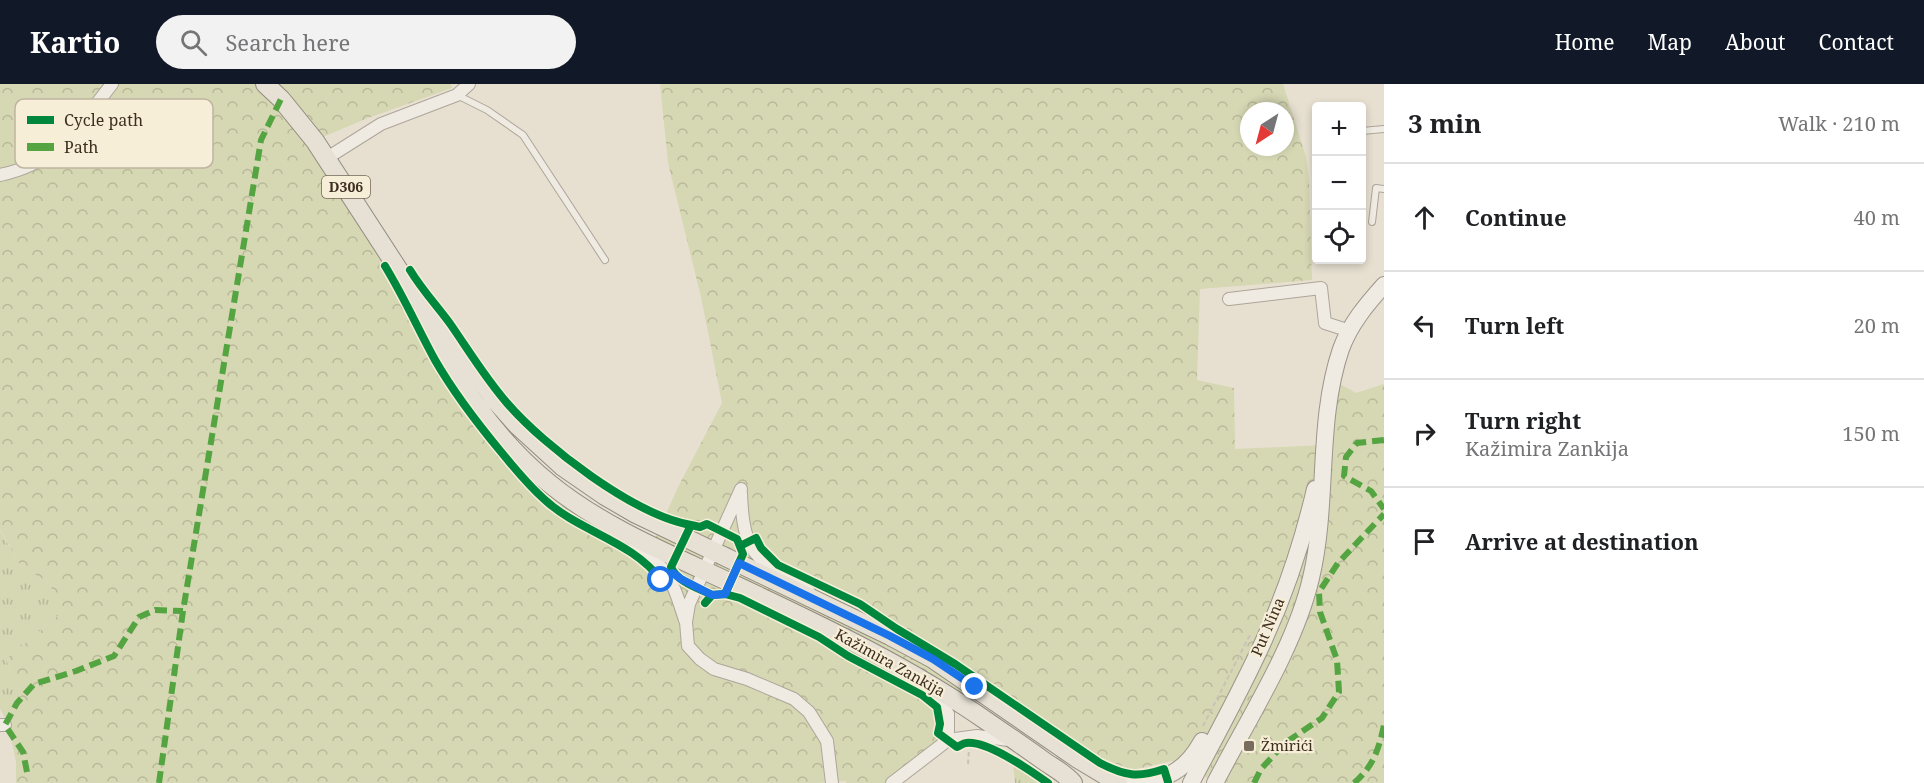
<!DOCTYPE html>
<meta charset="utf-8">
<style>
:root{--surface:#fff;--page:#f2f2f2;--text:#202124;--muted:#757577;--line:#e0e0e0;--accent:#111827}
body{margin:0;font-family:"Noto Serif",serif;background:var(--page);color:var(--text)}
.controls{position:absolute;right:18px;top:18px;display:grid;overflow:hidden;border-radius:6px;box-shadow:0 3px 9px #0003}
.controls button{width:54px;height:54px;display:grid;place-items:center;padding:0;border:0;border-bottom:2px solid var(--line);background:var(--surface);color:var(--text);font:30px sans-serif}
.compass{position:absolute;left:1240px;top:18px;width:54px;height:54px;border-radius:50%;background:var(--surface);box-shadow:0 3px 9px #0003;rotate:216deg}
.stop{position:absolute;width:18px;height:18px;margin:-14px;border:4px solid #1a73e8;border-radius:50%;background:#fff}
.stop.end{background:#1a73e8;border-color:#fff;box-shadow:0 2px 6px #0008}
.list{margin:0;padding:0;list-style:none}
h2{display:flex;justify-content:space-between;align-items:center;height:78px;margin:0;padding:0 24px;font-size:26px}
h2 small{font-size:20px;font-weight:400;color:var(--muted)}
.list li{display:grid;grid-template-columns:39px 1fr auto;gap:18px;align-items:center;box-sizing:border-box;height:108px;padding:0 24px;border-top:2px solid var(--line)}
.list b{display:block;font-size:22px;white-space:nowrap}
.list p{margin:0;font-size:20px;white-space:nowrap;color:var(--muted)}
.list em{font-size:20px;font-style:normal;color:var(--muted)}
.icon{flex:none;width:33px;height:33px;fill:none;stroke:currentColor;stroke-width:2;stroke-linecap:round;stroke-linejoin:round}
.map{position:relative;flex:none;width:1384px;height:699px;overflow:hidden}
header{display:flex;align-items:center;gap:36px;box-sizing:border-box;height:84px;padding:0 30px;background:var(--accent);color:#fff}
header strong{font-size:28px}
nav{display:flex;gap:33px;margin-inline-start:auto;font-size:21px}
.search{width:420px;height:54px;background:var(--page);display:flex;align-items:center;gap:15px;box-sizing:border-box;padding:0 21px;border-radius:33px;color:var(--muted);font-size:22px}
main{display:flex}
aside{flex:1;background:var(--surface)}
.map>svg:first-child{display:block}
.grass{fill:url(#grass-tufts)}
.forest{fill:url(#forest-crowns);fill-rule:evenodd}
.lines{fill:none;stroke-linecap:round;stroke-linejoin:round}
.lane-casing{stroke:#ada599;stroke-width:8}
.street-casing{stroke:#ada599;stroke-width:14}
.secondary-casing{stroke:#9c958a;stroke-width:18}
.primary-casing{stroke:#928b80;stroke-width:20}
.path{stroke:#c8c2b9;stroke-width:2;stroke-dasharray:4.5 3;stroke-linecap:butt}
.lane{stroke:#efebe3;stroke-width:6}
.street{stroke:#efebe3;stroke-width:12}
.secondary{stroke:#efebe3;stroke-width:16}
.primary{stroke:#e6e1d4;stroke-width:18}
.quiet{stroke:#54a441;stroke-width:6;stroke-dasharray:12 6;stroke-linecap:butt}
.cycleway-casing{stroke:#f7eed8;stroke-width:11}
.cycleway{stroke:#00873e;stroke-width:8}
.route{stroke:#1a73e8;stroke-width:8}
.poi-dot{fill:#786c5e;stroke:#f7eed8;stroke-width:2}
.labels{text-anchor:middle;stroke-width:4.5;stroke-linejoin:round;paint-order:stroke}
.shield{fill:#f7eed8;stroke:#756857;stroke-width:1.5}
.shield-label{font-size:14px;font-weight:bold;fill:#3d2e20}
.street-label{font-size:15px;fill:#3d2e20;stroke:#f7eed8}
.poi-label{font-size:15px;fill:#3d2e20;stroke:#f7eed8;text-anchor:start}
.key{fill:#f7eed8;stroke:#bfb4a1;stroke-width:1.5}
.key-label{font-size:16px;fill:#3d2e20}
</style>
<header>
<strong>Kartio</strong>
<div class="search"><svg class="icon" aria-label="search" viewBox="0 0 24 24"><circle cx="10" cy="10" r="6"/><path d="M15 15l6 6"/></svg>Search here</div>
<nav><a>Home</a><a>Map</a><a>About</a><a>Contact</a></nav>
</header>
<main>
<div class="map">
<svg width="1384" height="699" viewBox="0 0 1384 699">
<defs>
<pattern id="grass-tufts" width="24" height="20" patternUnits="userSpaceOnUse" patternTransform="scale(1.5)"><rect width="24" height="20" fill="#d6d7b3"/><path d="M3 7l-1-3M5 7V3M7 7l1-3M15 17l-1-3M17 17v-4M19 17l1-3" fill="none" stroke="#b9b99a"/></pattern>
<pattern id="forest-crowns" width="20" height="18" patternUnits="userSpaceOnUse" patternTransform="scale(1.5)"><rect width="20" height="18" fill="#d6d7b3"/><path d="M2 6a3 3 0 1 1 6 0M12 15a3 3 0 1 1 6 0" fill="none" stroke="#b9b99a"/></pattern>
</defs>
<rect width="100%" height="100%" fill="#e7e0d1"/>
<!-- grass -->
<path class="grass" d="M0,446L21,483L47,497L65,526L6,575L21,610L8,639L0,625Z
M1013,680L1042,699H1015Z"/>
<!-- forest -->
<path class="forest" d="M0,0H451L452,4L368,34L316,56L435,256L524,377L652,462L678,403L722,319L701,213L668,79L660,0H1283L1306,73L1309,94L1312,196L1200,205L1197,296L1234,304L1235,365L1325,361L1333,296L1356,309L1384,300V699H1218L1172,677L1132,686L1064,659L972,592L940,664L892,699H846V697L816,699H16V678L8,639L21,610L6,575L65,526L47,497L21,483L0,445ZM1249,27H1285V63H1249Z"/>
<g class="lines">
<defs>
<path id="lane" d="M457,11L487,26L523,51L605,176
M1362,47L1384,45
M1372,138L1376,104L1384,105"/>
<path id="street" d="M327,74L381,40L457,11L469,0
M0,91C58,79 78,43 112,0
M1229,215L1321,204L1325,239L1350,247
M741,405L689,520L686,538L688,562L700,575L714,585L747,595L794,615L809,628L827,657L832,699
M741,409C742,437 744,465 769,482C783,492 795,495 809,508
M635,460C643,469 653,474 661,483C674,498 679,518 685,536
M936,607L948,630V656
M0,641H5
M948,656L977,652L1009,656
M892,699L948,656"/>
<path id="secondary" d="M1112,696C1154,699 1180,697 1202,657
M1191,699C1216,652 1242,605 1264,556C1286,508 1303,456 1315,405
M1215,699C1248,635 1295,563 1311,494C1329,419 1316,338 1341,265C1350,240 1367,220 1384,201"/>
<path id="primary" d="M265,0L281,15L315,57L413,208L448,248L494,315L517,341L563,383L605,412L636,430L890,552L933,575L1078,675L1118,699
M422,226C451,291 494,355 550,400C603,443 667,469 729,498C818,540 908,582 988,638C1007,651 1026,664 1044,677C1054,684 1066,690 1073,699"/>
</defs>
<!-- lane casing -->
<use href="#lane" class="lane-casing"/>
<!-- street casing -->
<use href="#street" class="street-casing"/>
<!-- secondary casing -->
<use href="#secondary" class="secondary-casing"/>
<!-- primary casing -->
<use href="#primary" class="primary-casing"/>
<!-- path -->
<path class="path" d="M1203,642L1250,551
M968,680L969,665"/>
<!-- lane -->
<use href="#lane" class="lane"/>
<!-- street -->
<use href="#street" class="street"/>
<!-- secondary -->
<use href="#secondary" class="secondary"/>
<!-- primary -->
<use href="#primary" class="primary"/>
<!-- quiet -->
<path class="quiet" d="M1384,356L1357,359L1346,373L1344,392L1371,407L1384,425
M27,688L23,668L5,641L17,619L34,600L76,587L114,572L139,533L155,526L183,527
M159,699L183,527L261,56L281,15
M1254,699L1261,685L1285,659L1322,634L1339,608L1337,576L1320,528L1319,508L1338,479L1384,430
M1354,699C1373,683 1379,665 1384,641"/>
<defs>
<path id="cycleway" d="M385,182C404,213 418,245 435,276C454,309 477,339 502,369C515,385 529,402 545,416C580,448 632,457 661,496L673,489
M410,186C422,206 438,223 451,241C469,267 486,295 507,319C544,362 634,431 691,441
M740,462L756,454L761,464L778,481L860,520L897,545L955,580L1100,679C1125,692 1138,694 1164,685L1168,698
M725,510L740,514L819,553L848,572L922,611L937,623L940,640L938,649L957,663C960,662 963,659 966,659C987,656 1031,687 1048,699
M705,519L712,511L725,510L743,470L737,455L707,440L700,443L691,441L671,483C677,498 698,504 712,511"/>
</defs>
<!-- cycleway casing -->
<use href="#cycleway" class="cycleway-casing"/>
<!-- cycleway -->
<use href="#cycleway" class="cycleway"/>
</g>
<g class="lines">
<!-- route -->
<path class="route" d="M661,496L673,489L681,495L712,511L725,510L739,479L890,552L933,575L975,603"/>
</g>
<!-- markers -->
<rect class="poi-dot" x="1243" y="656" width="12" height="12" rx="3"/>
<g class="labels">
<!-- shield labels -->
<rect class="shield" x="322" y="92" width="48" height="22" rx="4.5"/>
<g class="shield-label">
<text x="346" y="108">D306</text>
</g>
<!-- street labels -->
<g class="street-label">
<text transform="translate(1268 543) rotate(-67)" y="5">Put Nina</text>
<text transform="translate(890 579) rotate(29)" y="5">Kažimira Zankija</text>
</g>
<!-- poi labels -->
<g class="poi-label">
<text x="1261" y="667">Žmirići</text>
</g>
</g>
<!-- legend -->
<rect x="15" y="15" width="198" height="69" rx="9" class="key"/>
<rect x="27" y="32" width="27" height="8" fill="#00873e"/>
<rect x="27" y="59" width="27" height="8" fill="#54a441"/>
<g class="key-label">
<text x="64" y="42">Cycle path</text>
<text x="64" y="69">Path</text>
</g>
</svg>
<div class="controls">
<button>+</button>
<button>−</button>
<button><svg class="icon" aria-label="locate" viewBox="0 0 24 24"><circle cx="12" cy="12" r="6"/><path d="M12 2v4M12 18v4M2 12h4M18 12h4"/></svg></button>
</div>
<svg class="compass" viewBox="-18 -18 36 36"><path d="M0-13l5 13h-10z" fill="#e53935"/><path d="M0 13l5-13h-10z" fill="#757577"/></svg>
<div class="stop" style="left:661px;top:496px"></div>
<div class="stop end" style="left:975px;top:603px"></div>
</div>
<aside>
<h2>3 min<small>Walk · 210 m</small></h2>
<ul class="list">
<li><svg class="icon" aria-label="ahead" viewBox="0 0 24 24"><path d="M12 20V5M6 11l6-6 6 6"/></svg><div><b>Continue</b></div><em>40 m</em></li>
<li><svg class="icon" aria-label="left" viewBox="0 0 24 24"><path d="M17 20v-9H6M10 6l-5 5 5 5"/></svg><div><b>Turn left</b></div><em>20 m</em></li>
<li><svg class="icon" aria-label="right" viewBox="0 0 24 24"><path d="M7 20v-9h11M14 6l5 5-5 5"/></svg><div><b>Turn right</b><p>Kažimira Zankija</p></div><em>150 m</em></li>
<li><svg class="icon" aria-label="arrive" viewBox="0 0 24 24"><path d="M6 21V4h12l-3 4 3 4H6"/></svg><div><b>Arrive at destination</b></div></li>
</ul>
</aside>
</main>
